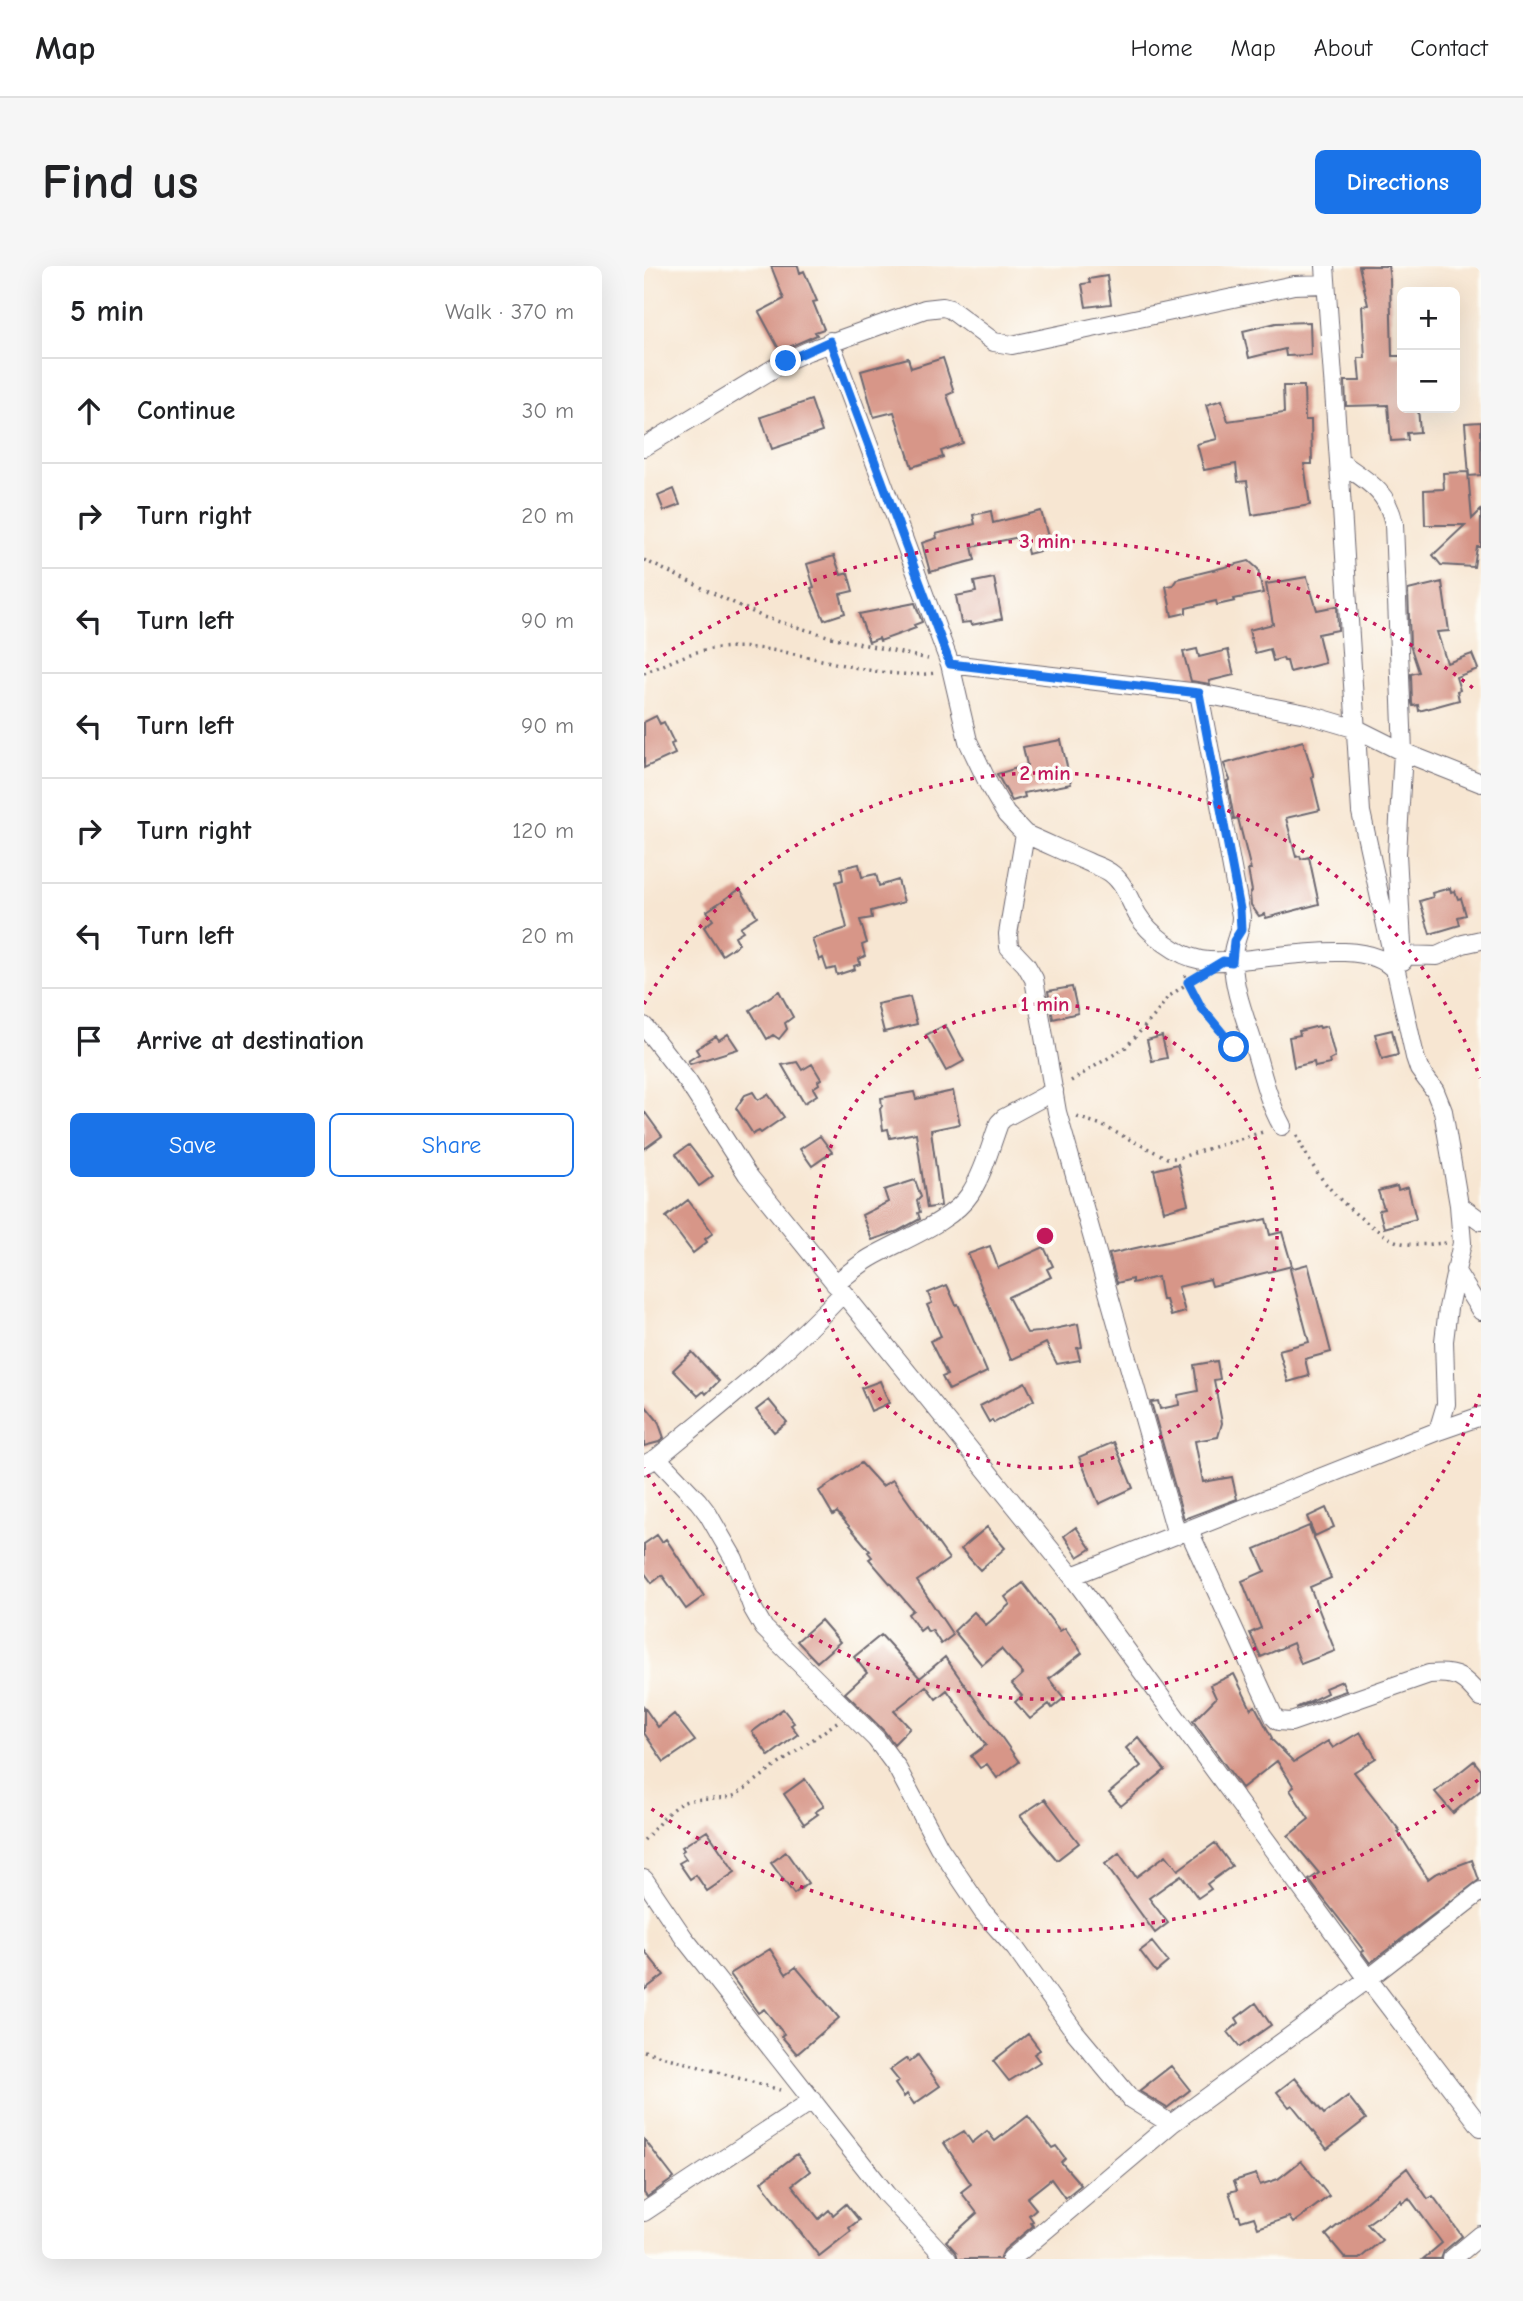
<!DOCTYPE html>
<meta charset="utf-8">
<style>
:root{--surface:#fff;--page:#f6f6f6;--text:#202124;--muted:#757577;--line:#e0e0e0;--accent:#1a73e8}
body{margin:0;font-family:"Comic Neue",sans-serif;background:var(--page);color:var(--text)}
.controls{position:absolute;right:21px;top:21px;display:grid;overflow:hidden;border-radius:10px;box-shadow:0 7px 28px #0002}
.controls button{width:63px;height:63px;display:grid;place-items:center;padding:0;border:0;border-bottom:2px solid var(--line);background:var(--surface);color:var(--text);font:35px sans-serif}
.stop{position:absolute;width:21px;height:21px;margin:-16px;border:5px solid #1a73e8;border-radius:50%;background:#fff}
.stop.end{background:#1a73e8;border-color:#fff;box-shadow:0 2px 7px #0008}
.list{margin:0;padding:0;list-style:none}
h2{display:flex;justify-content:space-between;align-items:center;height:91px;margin:0;padding:0 28px;font-size:30px}
h2 small{font-size:23px;font-weight:400;color:var(--muted)}
.list li{display:grid;grid-template-columns:46px 1fr auto;gap:21px;align-items:center;box-sizing:border-box;height:105px;padding:0 28px;border-top:2px solid var(--line)}
.list b{display:block;font-size:26px;white-space:nowrap}
.list em{font-size:23px;font-style:normal;color:var(--muted)}
.actions{display:flex;gap:14px;padding:21px 28px}
.actions a{flex:1;padding:16px 0;border:2px solid var(--accent);border-radius:10px;text-align:center;font-size:24px;color:var(--accent)}
.actions .main{background:var(--accent);color:#fff}
.icon{flex:none;width:38px;height:38px;fill:none;stroke:currentColor;stroke-width:2;stroke-linecap:round;stroke-linejoin:round}
.map{position:relative;flex:none;width:837px;height:1993px;overflow:hidden;border-radius:10px}
header{display:flex;align-items:center;gap:42px;box-sizing:border-box;height:98px;padding:0 35px;background:var(--surface);border-bottom:2px solid var(--line)}
header strong{font-size:33px}
nav{display:flex;gap:38px;margin-inline-start:auto;font-size:24px}
.intro{display:flex;align-items:center;justify-content:space-between;box-sizing:border-box;height:168px;padding:0 42px}
h1{margin:0;font-size:49px}
.button{padding:18px 32px;border-radius:10px;background:var(--accent);color:#fff;font-size:24px;font-weight:700}
main{display:flex;gap:42px;padding:0 42px}
aside{flex:1;background:var(--surface);border-radius:10px;box-shadow:0 7px 28px #0002}
.map>svg:first-child{display:block}
.building{fill:#d79688}
.lines{fill:none;stroke-linecap:round;stroke-linejoin:round}
.minor-casing{stroke:#6d6770;stroke-width:20}
.path{stroke:#6d6770;stroke-width:3.5;stroke-dasharray:2 5;stroke-linecap:butt}
.minor{stroke:#fff;stroke-width:18}
.route{stroke:#1a73e8;stroke-width:9}
.ring{fill:none;stroke:#c2185b;stroke-width:3.5;stroke-dasharray:3.5 7}
.centre{fill:#c2185b;stroke:#fdfcf7;stroke-width:3.5}
.ring-label{font-size:21px;text-anchor:middle;font-weight:bold;fill:#c2185b;stroke:#fdfcf7;stroke-width:7;stroke-linejoin:round;paint-order:stroke}
</style>
<header>
<strong>Map</strong>
<nav><a>Home</a><a>Map</a><a>About</a><a>Contact</a></nav>
</header>
<div class="intro"><h1>Find us</h1><a class="button">Directions</a></div>
<main>
<aside>
<h2>5 min<small>Walk · 370 m</small></h2>
<ul class="list">
<li><svg class="icon" aria-label="ahead" viewBox="0 0 24 24"><path d="M12 20V5M6 11l6-6 6 6"/></svg><div><b>Continue</b></div><em>30 m</em></li>
<li><svg class="icon" aria-label="right" viewBox="0 0 24 24"><path d="M7 20v-9h11M14 6l5 5-5 5"/></svg><div><b>Turn right</b></div><em>20 m</em></li>
<li><svg class="icon" aria-label="left" viewBox="0 0 24 24"><path d="M17 20v-9H6M10 6l-5 5 5 5"/></svg><div><b>Turn left</b></div><em>90 m</em></li>
<li><svg class="icon" aria-label="left" viewBox="0 0 24 24"><path d="M17 20v-9H6M10 6l-5 5 5 5"/></svg><div><b>Turn left</b></div><em>90 m</em></li>
<li><svg class="icon" aria-label="right" viewBox="0 0 24 24"><path d="M7 20v-9h11M14 6l5 5-5 5"/></svg><div><b>Turn right</b></div><em>120 m</em></li>
<li><svg class="icon" aria-label="left" viewBox="0 0 24 24"><path d="M17 20v-9H6M10 6l-5 5 5 5"/></svg><div><b>Turn left</b></div><em>20 m</em></li>
<li><svg class="icon" aria-label="arrive" viewBox="0 0 24 24"><path d="M6 21V4h12l-3 4 3 4H6"/></svg><div><b>Arrive at destination</b></div></li>
</ul>
<div class="actions"><a class="main">Save</a><a>Share</a></div>
</aside>
<div class="map">
<svg width="837" height="1993" viewBox="0 0 837 1993">
<rect width="100%" height="100%" fill="#fdfcf7"/>
<filter id="ink" filterUnits="userSpaceOnUse"><feTurbulence type="fractalNoise" baseFrequency=".0143" numOctaves="2"/><feDisplacementMap in="SourceGraphic" scale="14" xChannelSelector="R" yChannelSelector="G"/><feConvolveMatrix kernelMatrix="1 2 1 2 8 2 1 2 1" color-interpolation-filters="sRGB"/></filter>
<filter id="wash" filterUnits="userSpaceOnUse"><feTurbulence type="fractalNoise" baseFrequency=".00686" numOctaves="4" result="noise"/><feDisplacementMap in="SourceGraphic" scale="28" xChannelSelector="R" yChannelSelector="G"/><feGaussianBlur stdDeviation="1.57" result="paint"/><feColorMatrix in="noise" values="0 0 0 0 0 0 0 0 0 0 0 0 0 0 0 0 0 1.4 0 .05"/><feComposite in="paint" operator="in"/></filter>
<g filter="url(#wash)">
<rect width="100%" height="100%" fill="#f7e6d2"/>
<g id="blocks">
<!-- building -->
<path class="building" d="M127,0H154L156,7L160,5L173,35L169,36L180,63L171,66L173,69L136,85L115,46L140,33Z
M715,0H744L746,13L748,90H758V142H774L776,166L763,167L764,174L747,175L744,139L702,140L701,115H716L714,92H721L718,40L724,39Z
M463,10L467,38L442,41L438,18L446,17L445,13Z
M666,56L667,89L642,90L641,83L605,92L599,65L632,57Z
M264,92L267,102L299,92L310,126L303,129L319,177L297,185L299,191L268,201L250,146L230,151L217,105Z
M639,120H660L661,154H667L668,198H660L666,239L608,249L603,215L594,216L592,198L560,204L553,178L573,173L562,139L578,134L584,155L640,147Z
M167,134L178,166L128,183L117,151Z
M837,156V209L825,210L821,157Z
M824,206L828,253L837,244V281H833L830,301L797,299L789,289L821,259H781L780,224L800,223L799,207Z
M30,223L36,239L20,245L14,230Z
M347,245L349,257L397,245L407,282L384,288L380,270L328,281L331,294L286,306L278,277L293,272L292,268L331,258L329,249Z
M190,290L197,309L204,307L209,325L196,328L201,347L180,354L167,322L170,321L163,298Z
M605,295L614,303L619,327L590,333L591,335L573,339L572,335L542,342V347L528,350L522,320L529,319L533,313Z
M663,311L673,344L693,340L694,364L674,368L681,397L646,406L643,395H640L639,392L629,395L626,383L611,387L605,364L629,358L622,318Z
M350,312L358,353L327,359L326,356L317,357L312,330L332,326L330,316Z
M798,316L805,365L793,366L803,397L828,388L834,403L812,411L816,424L813,425L815,434L775,445L774,439L769,440L768,437L767,408L775,406L766,379L764,324Z
M271,337L278,356L270,359L272,362L236,375L235,372L225,376L215,348Z
M553,383L555,391L584,384L590,409L565,415L566,418L547,415L539,386Z
M12,450L16,458L20,456L30,477L27,478L31,488L0,502V456Z
M417,474L427,518L380,527L381,531L368,535L353,508L383,499L379,481Z
M659,475L670,511L668,512L676,544L642,552L652,591L656,590L657,593L665,591L675,638L622,652L621,648L615,650L607,639L606,628L608,625L604,604H607L594,552L590,553L583,515L586,514L580,498Z
M215,598L218,611L232,608L235,620L254,614L260,636L227,645L228,652L216,654L223,677L218,679L221,690L215,693L216,698L210,700L211,703L193,709L191,702L183,704L179,692L175,694L168,673L203,662L192,616L199,614L197,602Z
M806,622L807,626L811,625L814,633L817,632L822,649L814,651L816,659L786,668L776,635L789,631L788,627Z
M96,623L113,650L96,661L99,665L91,670L95,678L78,689L60,661L69,654L63,645Z
M428,721L434,747L409,753L404,725Z
M135,725L149,751L141,757L143,763L135,773L129,769L123,773L106,744Z
M266,731L273,758L240,766L233,738Z
M301,759L320,795L302,805L282,769Z
M675,760L676,762L683,760L691,791L685,794L686,798L671,801L670,796L650,801L645,771L656,769L655,765Z
M748,764L754,789L738,793L731,768Z
M84,768L94,783L46,798L44,795L55,788L52,783L72,770L75,774Z
M518,770L523,792L508,795L503,774Z
M153,796L158,804L168,798L177,813L174,815L175,818L169,822L173,829L160,837L138,799Z
M309,825L316,858L287,864L297,940L283,942L272,867L246,872L244,863L239,864L236,843L238,840L237,832L270,826L272,833Z
M109,826L114,834L124,828L140,851L117,867L115,865L109,868L92,842L101,829Z
M0,845L18,870L0,883Z
M176,870L188,886L168,900L156,883Z
M45,879L69,910L55,920L32,888Z
M534,898L544,938L520,945L510,904Z
M271,914L277,931L273,935L276,946L274,947L276,953L254,965L228,974L218,949L244,936L240,924Z
M753,920L754,924L764,921L772,953L740,962L735,944L740,943L734,925Z
M44,934L69,967L61,973L63,976L49,987L22,951Z
M622,953L626,969L638,966L648,1000L568,1020L566,1013L534,1021L541,1046L527,1050L522,1034H518L514,1011L488,1017V1013L473,1017L465,988Z
M346,980L354,1002L400,981L409,1000L403,1003L407,1011L364,1031L383,1067L396,1066L434,1058L438,1081L433,1082L436,1094L413,1098L402,1077L367,1094L324,988Z
M664,998L687,1086L661,1093L665,1110L644,1116L635,1084L665,1076L646,1003Z
M303,1019L312,1039L314,1038L343,1106L305,1124L298,1111L303,1109L286,1075L297,1070L283,1039L288,1037L284,1027Z
M48,1086L75,1115L62,1128L60,1125L54,1130L29,1104Z
M573,1095L576,1113L570,1114L578,1157L574,1171L551,1175L559,1216L588,1211L593,1233L540,1253L507,1136L514,1135L516,1143L535,1139L534,1129L554,1125L550,1099Z
M236,1115L245,1137L227,1145L217,1122Z
M381,1116L390,1134L350,1157L348,1154L345,1156L336,1140Z
M125,1134L143,1156L130,1166L112,1144Z
M0,1138L14,1155L20,1172L15,1176L0,1180Z
M470,1176L489,1222L455,1238L435,1191Z
M217,1197L238,1220L249,1214L305,1293L273,1315L309,1369L297,1378L288,1364L284,1366L281,1361L276,1365L264,1348L269,1344L225,1293L228,1291L224,1286L226,1285L193,1246L189,1249L175,1225Z
M682,1242L690,1261L671,1270L663,1251Z
M665,1260L687,1312L666,1321L691,1385L657,1398L649,1377L617,1391L606,1367L617,1362L598,1315L621,1305L611,1283Z
M343,1261L361,1282L336,1304L317,1283Z
M432,1261L447,1283L434,1291L420,1270Z
M13,1269L18,1276L22,1273L60,1330L42,1343L18,1309L8,1317L0,1306V1278Z
M379,1317L416,1365L421,1362L438,1387L405,1413L420,1432L408,1442L405,1438L386,1453L371,1436L378,1430L368,1418L379,1408L357,1383L338,1399L310,1365L330,1346L342,1359L366,1338L361,1331Z
M177,1354L196,1376L173,1396L153,1375Z
M237,1369L276,1412L301,1391L375,1496L353,1512L343,1498L336,1502L327,1490L342,1479L303,1424L292,1433L282,1420L250,1445L266,1462L250,1478L240,1465L201,1427L223,1407L210,1391Z
M590,1408L607,1443L611,1440L628,1472L627,1473L650,1496L684,1475L689,1482L716,1466L732,1492L710,1506L756,1565L754,1566L784,1613L791,1608L828,1594L835,1614L726,1697L718,1686L720,1685L665,1614L675,1607L644,1570L665,1553L646,1524L650,1521L633,1495L598,1522L549,1455L572,1432L566,1419Z
M698,1415L702,1425L652,1442L683,1427L681,1422Z
M0,1441L14,1461L30,1448L51,1475L20,1496L0,1467Z
M139,1443L150,1457L147,1459L154,1468L125,1490L108,1466Z
M494,1471L521,1504L477,1540L465,1527L497,1500L482,1482Z
M830,1495L837,1504V1524L809,1547L791,1526Z
M161,1513L180,1540L171,1546L174,1548L160,1558L140,1528Z
M401,1533L435,1577L413,1594L376,1550Z
M63,1565L91,1606L63,1625L52,1609L46,1613L35,1597L42,1593L37,1586L40,1584L38,1581Z
M571,1577L588,1600L563,1618L567,1623L554,1632L537,1609L505,1632L524,1657L511,1667L461,1598L475,1587L492,1611L522,1589L534,1604Z
M142,1586L164,1617L150,1628L127,1597Z
M508,1676L524,1696L512,1706L496,1685Z
M126,1683L142,1708L152,1701L195,1752L153,1788L137,1770L140,1768L120,1743L114,1747L86,1708Z
M0,1684L20,1709L0,1724Z
M612,1737L627,1759L596,1781L584,1766L595,1757L592,1752Z
M384,1768L396,1784L390,1788L396,1796L365,1815L349,1795Z
M274,1789L296,1820L270,1838L263,1828L260,1831L251,1818L255,1815L246,1804L263,1792L265,1796Z
M527,1800L546,1824L523,1842L495,1825Z
M651,1812L680,1848L704,1830L722,1853L683,1883L648,1839L645,1841L633,1826Z
M384,1850L408,1882L412,1880L421,1892L417,1896L437,1919L421,1932L407,1913L383,1932L392,1943L385,1949L389,1955L387,1957L389,1960L360,1984L356,1993H314L312,1986L302,1975L333,1947L317,1926L327,1918L300,1877L320,1865L328,1877L343,1865L351,1875Z
M0,1873L30,1912L3,1931L0,1927Z
M153,1888L166,1905L148,1919L175,1953L185,1944L189,1949L202,1938L215,1954L205,1962L207,1965L175,1990L117,1916Z
M657,1895L685,1930L649,1957L645,1951L614,1962L610,1951L597,1955L595,1950H593L585,1926L593,1924L590,1915L612,1908L616,1919L634,1913Z
M763,1902L784,1933L789,1930L818,1970L800,1985L797,1993H779L798,1977L765,1932L758,1937L757,1934L723,1958L738,1974L715,1993H702L682,1969Z"/>
</g>
</g>
<g filter="url(#ink)">
<use href="#blocks" fill-opacity="0" stroke="#6d6770" stroke-width="2"/>
<g class="lines">
<defs>
<path id="minor" d="M681,0L695,195L717,546L771,791L775,803L791,825L799,845L815,939L818,977L804,1042L800,1075L802,1138L794,1165
M186,75L306,398L324,475L345,519L362,548L381,568C402,577 423,587 444,596C452,600 461,602 468,608C480,617 486,635 493,648C505,668 534,690 557,694C604,702 722,664 752,706
M0,181L142,95L164,85L281,43L299,41L306,43L350,76L368,79L650,19L681,18
M695,195C722,215 743,223 750,258L759,486L753,588L759,695
M306,398L555,427L662,448L713,463L759,486L837,517
M555,427L597,650C597,669 587,678 589,697C590,725 601,751 609,777C618,806 623,833 638,860
M381,568L364,668L365,681L382,699L390,713L413,846L533,1269
M758,689L793,690L819,678L837,674
M0,760L44,816L103,908L428,1310L724,1713L837,1861
M815,939L837,955
M811,1004L837,1045
M191,1018C203,1009 214,999 226,992C255,975 308,956 326,928C340,906 346,881 355,857L360,852L410,825
M13,1192L54,1235L64,1248L90,1293L109,1343L120,1362L232,1473L252,1500L295,1581L339,1646L371,1682L431,1766L487,1833L527,1858
M0,1199L13,1192C77,1139 142,1088 199,1027
M545,1265L630,1451L634,1455L647,1456L785,1408C813,1405 821,1412 837,1432
M428,1310L794,1165L837,1150
M0,1613L40,1672L242,1928L303,1993
M0,1946L169,1834
M367,1993L527,1858L724,1713L837,1625
M808,1993L837,1969"/>
</defs>
<!-- minor casing -->
<use href="#minor" class="minor-casing"/>
<!-- path -->
<path class="path" d="M0,294L119,351L187,371L284,393
M0,407C21,399 44,386 67,383C143,372 218,417 292,407
M541,709C549,732 573,769 592,782
M427,815L482,781L512,748L524,731L551,712
M433,851L455,858L523,892H534L622,865
M653,869C668,907 696,938 729,961C738,967 747,975 758,977C772,980 788,978 802,977
M0,1574C11,1563 23,1545 36,1538C53,1529 75,1537 92,1529L193,1456
M0,1785L136,1824"/>
<!-- minor -->
<use href="#minor" class="minor"/>
</g>
</g>
<g class="lines" filter="url(#ink)">
<!-- route -->
<path class="route" d="M142,95L186,75L306,398L555,427L596,643L597,664L590,675L588,696L579,695L544,716L557,741L590,781"/>
</g>
<!-- distance rings -->
<g class="ring">
<circle cx="401" cy="970" r="232"/>
<path d="M836 1128A463 463 0 0 1 0 1202M0 738A463 463 0 0 1 836 812"/>
<path d="M834 1514A695 695 0 0 1 2 1539M2 401A695 695 0 0 1 834 426"/>
</g>
<circle cx="401" cy="970" r="10" class="centre"/>
<g class="ring-label">
<text x="401" y="282">3 min</text>
<text x="401" y="514">2 min</text>
<text x="401" y="745">1 min</text>
</g>
</svg>
<div class="controls">
<button>+</button>
<button>−</button>
</div>
<div class="stop" style="left:590px;top:781px"></div>
<div class="stop end" style="left:142px;top:95px"></div>
</div>
</main>
